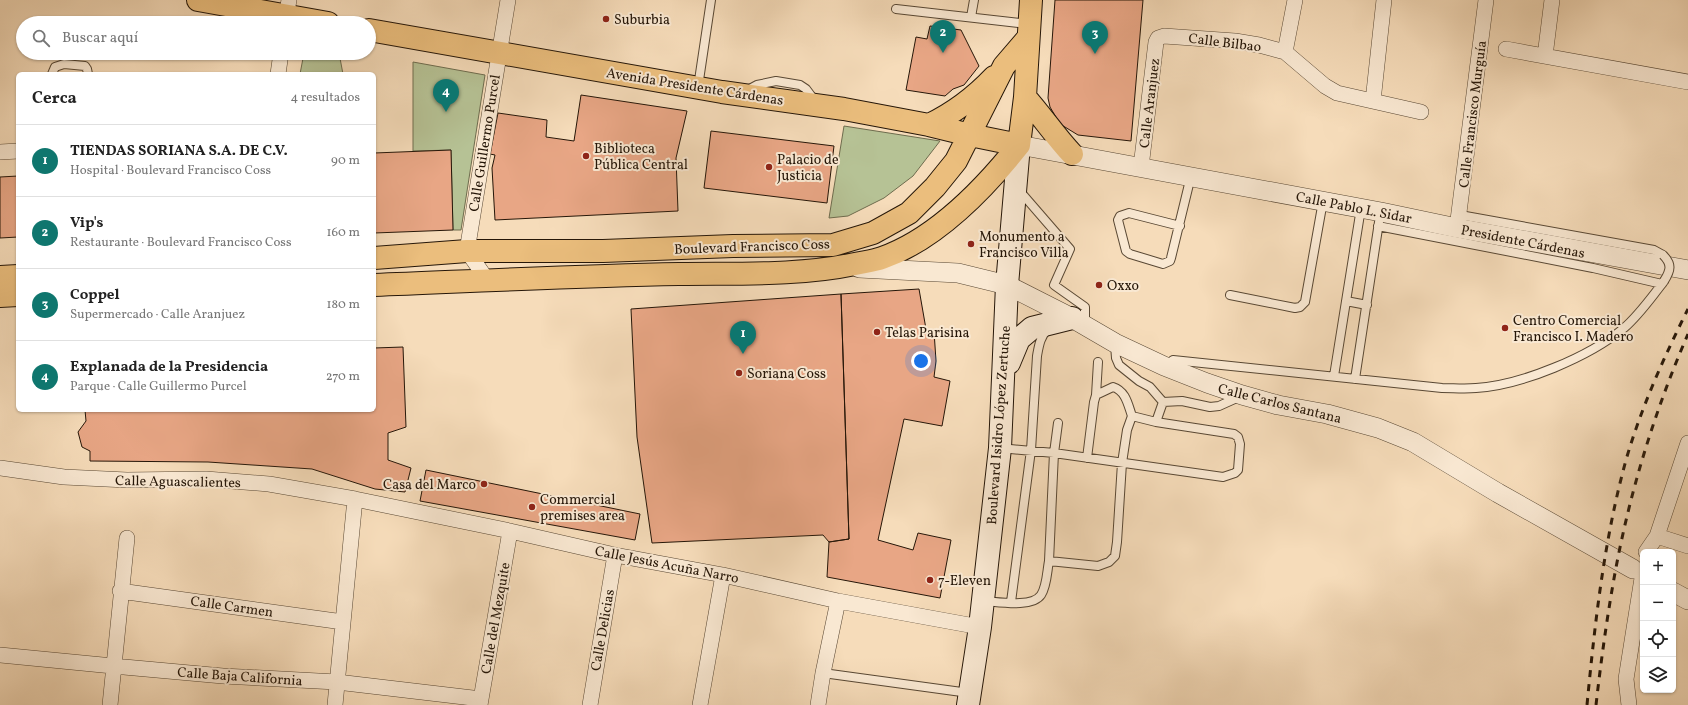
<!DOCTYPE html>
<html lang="es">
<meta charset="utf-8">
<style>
:root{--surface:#fff;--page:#f2f2f2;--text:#222;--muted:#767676;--line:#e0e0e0;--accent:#0f766e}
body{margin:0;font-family:Vollkorn,serif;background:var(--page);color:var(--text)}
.controls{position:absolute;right:12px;bottom:12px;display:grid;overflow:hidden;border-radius:6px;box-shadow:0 1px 3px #0004}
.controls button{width:36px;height:36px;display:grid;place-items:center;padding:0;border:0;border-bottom:1px solid var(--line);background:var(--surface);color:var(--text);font:20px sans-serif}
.you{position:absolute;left:921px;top:361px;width:14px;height:14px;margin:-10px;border:3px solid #fff;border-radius:50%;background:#1a73e8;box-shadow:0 0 0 6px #1a73e833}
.badge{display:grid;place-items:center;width:26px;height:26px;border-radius:50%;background:var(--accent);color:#fff;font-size:13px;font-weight:700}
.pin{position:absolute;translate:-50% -33px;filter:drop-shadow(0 1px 2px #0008)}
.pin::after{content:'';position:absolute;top:21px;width:14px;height:12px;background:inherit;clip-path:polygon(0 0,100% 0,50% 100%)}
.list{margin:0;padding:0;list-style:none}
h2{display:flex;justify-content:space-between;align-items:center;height:52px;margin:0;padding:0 16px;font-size:17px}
h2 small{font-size:13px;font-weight:400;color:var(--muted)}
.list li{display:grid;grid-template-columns:26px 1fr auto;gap:12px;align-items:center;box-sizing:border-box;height:72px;padding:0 16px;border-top:1px solid var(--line)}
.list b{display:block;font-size:15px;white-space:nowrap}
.list p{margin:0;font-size:13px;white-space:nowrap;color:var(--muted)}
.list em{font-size:13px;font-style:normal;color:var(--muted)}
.icon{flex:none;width:22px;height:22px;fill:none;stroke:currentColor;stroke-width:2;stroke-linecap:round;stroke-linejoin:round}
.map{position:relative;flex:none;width:1688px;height:705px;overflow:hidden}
.search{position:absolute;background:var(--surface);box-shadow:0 1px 3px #0004;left:16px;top:16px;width:360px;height:44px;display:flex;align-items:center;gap:10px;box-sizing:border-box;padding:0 14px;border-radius:22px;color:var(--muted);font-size:15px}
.panel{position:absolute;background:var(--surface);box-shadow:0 1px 3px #0004;left:16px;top:72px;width:360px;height:340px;border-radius:6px}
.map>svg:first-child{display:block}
.green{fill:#b6c295;stroke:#6e6c4e}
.building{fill:#e8a685;stroke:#251608}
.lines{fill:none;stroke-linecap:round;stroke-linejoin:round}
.service-casing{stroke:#594834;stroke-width:10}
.minor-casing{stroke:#594834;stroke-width:16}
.tertiary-casing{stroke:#594834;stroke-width:20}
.secondary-casing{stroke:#251608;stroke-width:24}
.primary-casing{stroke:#251608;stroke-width:24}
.service{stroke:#f9e8d2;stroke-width:8}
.minor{stroke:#f9e8d2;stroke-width:15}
.tertiary{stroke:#f9e8d2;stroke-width:19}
.secondary{stroke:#f9e8d2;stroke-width:22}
.primary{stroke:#ebbe7d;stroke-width:22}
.rail{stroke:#251608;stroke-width:3;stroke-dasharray:7 7;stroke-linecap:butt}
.service-bridge-casing{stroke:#594834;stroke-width:10;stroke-linecap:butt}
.service-bridge{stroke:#f9e8d2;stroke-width:8}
.poi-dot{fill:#8f2418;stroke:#f9e8d2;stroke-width:1.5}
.labels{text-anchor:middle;stroke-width:4;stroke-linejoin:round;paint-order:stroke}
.poi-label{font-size:14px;fill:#251608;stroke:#f9e8d2;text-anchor:start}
.street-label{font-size:14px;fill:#251608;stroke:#f9e8d2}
</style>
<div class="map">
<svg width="1688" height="705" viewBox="0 0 1688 705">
<rect width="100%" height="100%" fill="#f6dcba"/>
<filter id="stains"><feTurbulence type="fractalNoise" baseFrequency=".005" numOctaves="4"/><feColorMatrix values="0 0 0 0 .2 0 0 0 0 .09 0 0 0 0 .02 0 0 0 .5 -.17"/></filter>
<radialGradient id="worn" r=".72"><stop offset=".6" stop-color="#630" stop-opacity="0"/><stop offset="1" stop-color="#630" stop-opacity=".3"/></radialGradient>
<!-- green -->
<path class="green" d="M304,53H339L343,74H300Z
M413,62L485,75L461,230H453L451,150L413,151Z
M844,126L940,141L913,176L884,198L848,216L829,218Z"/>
<!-- building -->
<path class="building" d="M1055,0H1143L1131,141L1078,135L1060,124L1050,107L1048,98Z
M930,26L961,30L979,66L964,85L953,89L945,96L906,90L916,37L927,39Z
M581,95L687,111L676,158L678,211L495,220L492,168L495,155L490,154L498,113L547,120L546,137L574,141Z
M711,131L834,146L827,203L704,188Z
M451,150L453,230L374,233V153Z
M18,176V237L0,238V177Z
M919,289L926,329L934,331L936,361L934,377L950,381L942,426L904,419L878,540L913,550L918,533L951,540L940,598L827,577L829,542L849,539L841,294Z
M841,294L849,539L829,542L823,535L652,543L637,437L631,309Z
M403,347L406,427L388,433V460L411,468L405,492L375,489L312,469L208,462L90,461V451L82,447L78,432L86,421L85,410H374V348Z
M426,470L640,514L635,540L420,501Z"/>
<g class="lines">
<defs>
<path id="service" d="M896,9L1028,24
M971,17L974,0
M52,74L55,67L64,64L85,66L87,69L88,74
M698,87L711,0
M746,91L757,85L776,81L800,85L806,89L815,101
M1018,189L1070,249L1054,285L1085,307V324
M1460,215L1654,250L1663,255
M1180,226L1129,213L1120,216L1118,220L1126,251L1130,254L1163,264L1170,261L1171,258L1191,176
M1378,226L1593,268L1662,284L1664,281
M1230,295L1295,308L1300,307L1305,302L1323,201
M1346,301L1367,305
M1115,345L1116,358L1119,365L1139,381L1150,387L1163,402
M1166,365L1173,360L1442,388C1453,388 1465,389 1476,388C1522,385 1589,357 1624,328C1639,315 1650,299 1662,284
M1334,376L1361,208
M1355,379L1379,222
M1096,395L1098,362
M1163,402L1182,401L1210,407L1219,406L1239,397
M1000,448L1054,453L1223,477L1235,473L1238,470L1240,444L1238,437L1234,434L1156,422
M1087,458L1094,402L1096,395L1113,387C1126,391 1128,405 1132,416
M1049,561L1054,453L1058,423
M984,601C999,602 1032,608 1041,595C1047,586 1047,571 1049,561L1098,566L1109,562L1115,556L1117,542L1122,463L1127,430L1132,416L1156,422L1163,402
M1011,602L1031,450L1037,356C1039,345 1040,337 1048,329
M823,673L969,693"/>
<path id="minor" d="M285,23L289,0
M1506,49L1688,82
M1285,52L1295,0
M1545,56L1552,0
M278,74L281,53
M1373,101L1384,0
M0,152L18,151
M1141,167L1156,42L1158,38L1164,36L1235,41L1259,45L1285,52L1325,86L1337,93L1421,112
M1457,228L1486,0
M488,281L467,251L508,0
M0,468L64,477L127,480L206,479L269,484L355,499L510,531L615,555L723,575L838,601L980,627
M1657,536L1688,546
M1646,552L1657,536L1688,443
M120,591L343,622
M0,655L113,666L223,676L337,682L481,699
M110,705L127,538
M335,705L355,499
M480,705L510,531
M590,705L615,555
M700,705L723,575
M818,705L823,673L838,601
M1629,705L1626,679L1643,572"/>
<path id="tertiary" d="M1019,145L1381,212L1457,228L1688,270
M859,268L958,273L1007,285L1072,318L1115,343L1164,366L1207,383L1242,395L1278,405L1327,414L1378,428L1413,442L1498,493L1633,569
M1673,592L1688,600"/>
<path id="secondary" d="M1009,363L1019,339L1032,328L1072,318
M968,705L980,627L1000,448L1007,285L1019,145"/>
<path id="primary" d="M198,0L328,23
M369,30L722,92L844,109L929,125L970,135L1019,145
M1025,97C1042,116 1055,136 1072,154
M929,125C954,113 975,97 994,77
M1019,145L1025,97L1031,0
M374,258L467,251H603L733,246L833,245L873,233L909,213L935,187L956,161L1004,66L1028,38
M0,277L18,276
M374,285C476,281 577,276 679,274C737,273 798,276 855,264C864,262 874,261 882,258C936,239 984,189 1019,145
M0,296L18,295"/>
</defs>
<!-- service casing -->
<use href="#service" class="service-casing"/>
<!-- minor casing -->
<use href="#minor" class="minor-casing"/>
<!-- tertiary casing -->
<use href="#tertiary" class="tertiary-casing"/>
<!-- secondary casing -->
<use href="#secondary" class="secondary-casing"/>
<!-- primary casing -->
<use href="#primary" class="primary-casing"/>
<!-- service -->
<use href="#service" class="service"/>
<!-- minor -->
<use href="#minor" class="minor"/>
<!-- tertiary -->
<use href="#tertiary" class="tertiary"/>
<!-- secondary -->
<use href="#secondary" class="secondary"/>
<!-- primary -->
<use href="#primary" class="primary"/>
<!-- rail -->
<path class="rail" d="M1587,705C1595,622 1604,540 1626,460C1641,408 1664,357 1688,309
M1596,705C1601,661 1607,617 1615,573C1630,491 1655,410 1688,334"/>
<defs>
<path id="service-bridge" d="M1663,255C1672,264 1671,270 1664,281"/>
</defs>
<!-- service-bridge casing -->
<use href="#service-bridge" class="service-bridge-casing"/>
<!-- service-bridge -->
<use href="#service-bridge" class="service-bridge"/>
</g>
<!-- markers -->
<g class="poi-dot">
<circle cx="606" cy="19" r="4"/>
<circle cx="586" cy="156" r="4"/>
<circle cx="769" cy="167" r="4"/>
<circle cx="971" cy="244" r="4"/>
<circle cx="1099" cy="285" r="4"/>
<circle cx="1505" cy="328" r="4"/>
<circle cx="877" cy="332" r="4"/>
<circle cx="739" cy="373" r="4"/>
<circle cx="484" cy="484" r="4"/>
<circle cx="532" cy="507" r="4"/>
<circle cx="930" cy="580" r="4"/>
</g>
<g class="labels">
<!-- poi labels -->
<g class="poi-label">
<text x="614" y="24">Suburbia</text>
<text x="594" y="153">Biblioteca<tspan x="594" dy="16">Pública Central</tspan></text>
<text x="777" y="164">Palacio de<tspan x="777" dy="16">Justicia</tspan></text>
<text x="979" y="241">Monumento a<tspan x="979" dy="16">Francisco Villa</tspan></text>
<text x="1107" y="290">Oxxo</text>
<text x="1513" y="325">Centro Comercial<tspan x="1513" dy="16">Francisco I. Madero</tspan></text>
<text x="885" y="337">Telas Parisina</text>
<text x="747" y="378">Soriana Coss</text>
<text x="476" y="489" text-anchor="end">Casa del Marco</text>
<text x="540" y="504">Commercial<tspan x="540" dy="16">premises area</tspan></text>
<text x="938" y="585">7-Eleven</text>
</g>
<!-- street labels -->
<g class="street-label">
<text transform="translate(1225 42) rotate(7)" y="5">Calle Bilbao</text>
<text transform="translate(695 86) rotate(9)" y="5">Avenida Presidente Cárdenas</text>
<text transform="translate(1149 103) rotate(-83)" y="5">Calle Aranjuez</text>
<text transform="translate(1472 114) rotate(-83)" y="5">Calle Francisco Murguía</text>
<text transform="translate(484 143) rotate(-81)" y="5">Calle Guillermo Purcel</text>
<text transform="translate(1354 207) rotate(11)" y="5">Calle Pablo L. Sidar</text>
<text transform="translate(1523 241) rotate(11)" y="5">Presidente Cárdenas</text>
<text transform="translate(752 246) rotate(-2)" y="5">Boulevard Francisco Coss</text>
<text transform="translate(1280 403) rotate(14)" y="5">Calle Carlos Santana</text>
<text transform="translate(998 425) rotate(-86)" y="5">Boulevard Isidro López Zertuche</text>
<text transform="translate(178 481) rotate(1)" y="5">Calle Aguascalientes</text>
<text transform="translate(667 564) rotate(11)" y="5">Calle Jesús Acuña Narro</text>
<text transform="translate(232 606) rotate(8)" y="5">Calle Carmen</text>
<text transform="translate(495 618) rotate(-80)" y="5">Calle del Mezquite</text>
<text transform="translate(602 630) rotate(-80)" y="5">Calle Delicias</text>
<text transform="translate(240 676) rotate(4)" y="5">Calle Baja California</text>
</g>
</g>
<rect width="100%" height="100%" filter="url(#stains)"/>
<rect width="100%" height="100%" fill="url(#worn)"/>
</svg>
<div class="controls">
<button>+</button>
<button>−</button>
<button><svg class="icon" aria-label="locate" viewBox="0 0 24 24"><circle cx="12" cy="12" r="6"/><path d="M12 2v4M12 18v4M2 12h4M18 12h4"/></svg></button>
<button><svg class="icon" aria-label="layers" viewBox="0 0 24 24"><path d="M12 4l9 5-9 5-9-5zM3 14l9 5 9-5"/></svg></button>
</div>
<div class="you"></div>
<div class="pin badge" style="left:743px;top:354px">1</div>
<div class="pin badge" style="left:943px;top:53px">2</div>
<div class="pin badge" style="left:1095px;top:54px">3</div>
<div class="pin badge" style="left:446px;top:112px">4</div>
<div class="search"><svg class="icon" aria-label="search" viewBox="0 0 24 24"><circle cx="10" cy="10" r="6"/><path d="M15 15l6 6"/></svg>Buscar aquí</div>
<section class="panel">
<h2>Cerca<small>4 resultados</small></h2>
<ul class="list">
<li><span class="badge">1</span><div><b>TIENDAS SORIANA S.A. DE C.V.</b><p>Hospital · Boulevard Francisco Coss</p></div><em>90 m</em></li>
<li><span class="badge">2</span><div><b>Vip's</b><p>Restaurante · Boulevard Francisco Coss</p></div><em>160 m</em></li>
<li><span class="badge">3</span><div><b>Coppel</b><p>Supermercado · Calle Aranjuez</p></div><em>180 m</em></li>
<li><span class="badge">4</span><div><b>Explanada de la Presidencia</b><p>Parque · Calle Guillermo Purcel</p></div><em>270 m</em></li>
</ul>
</section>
</div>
